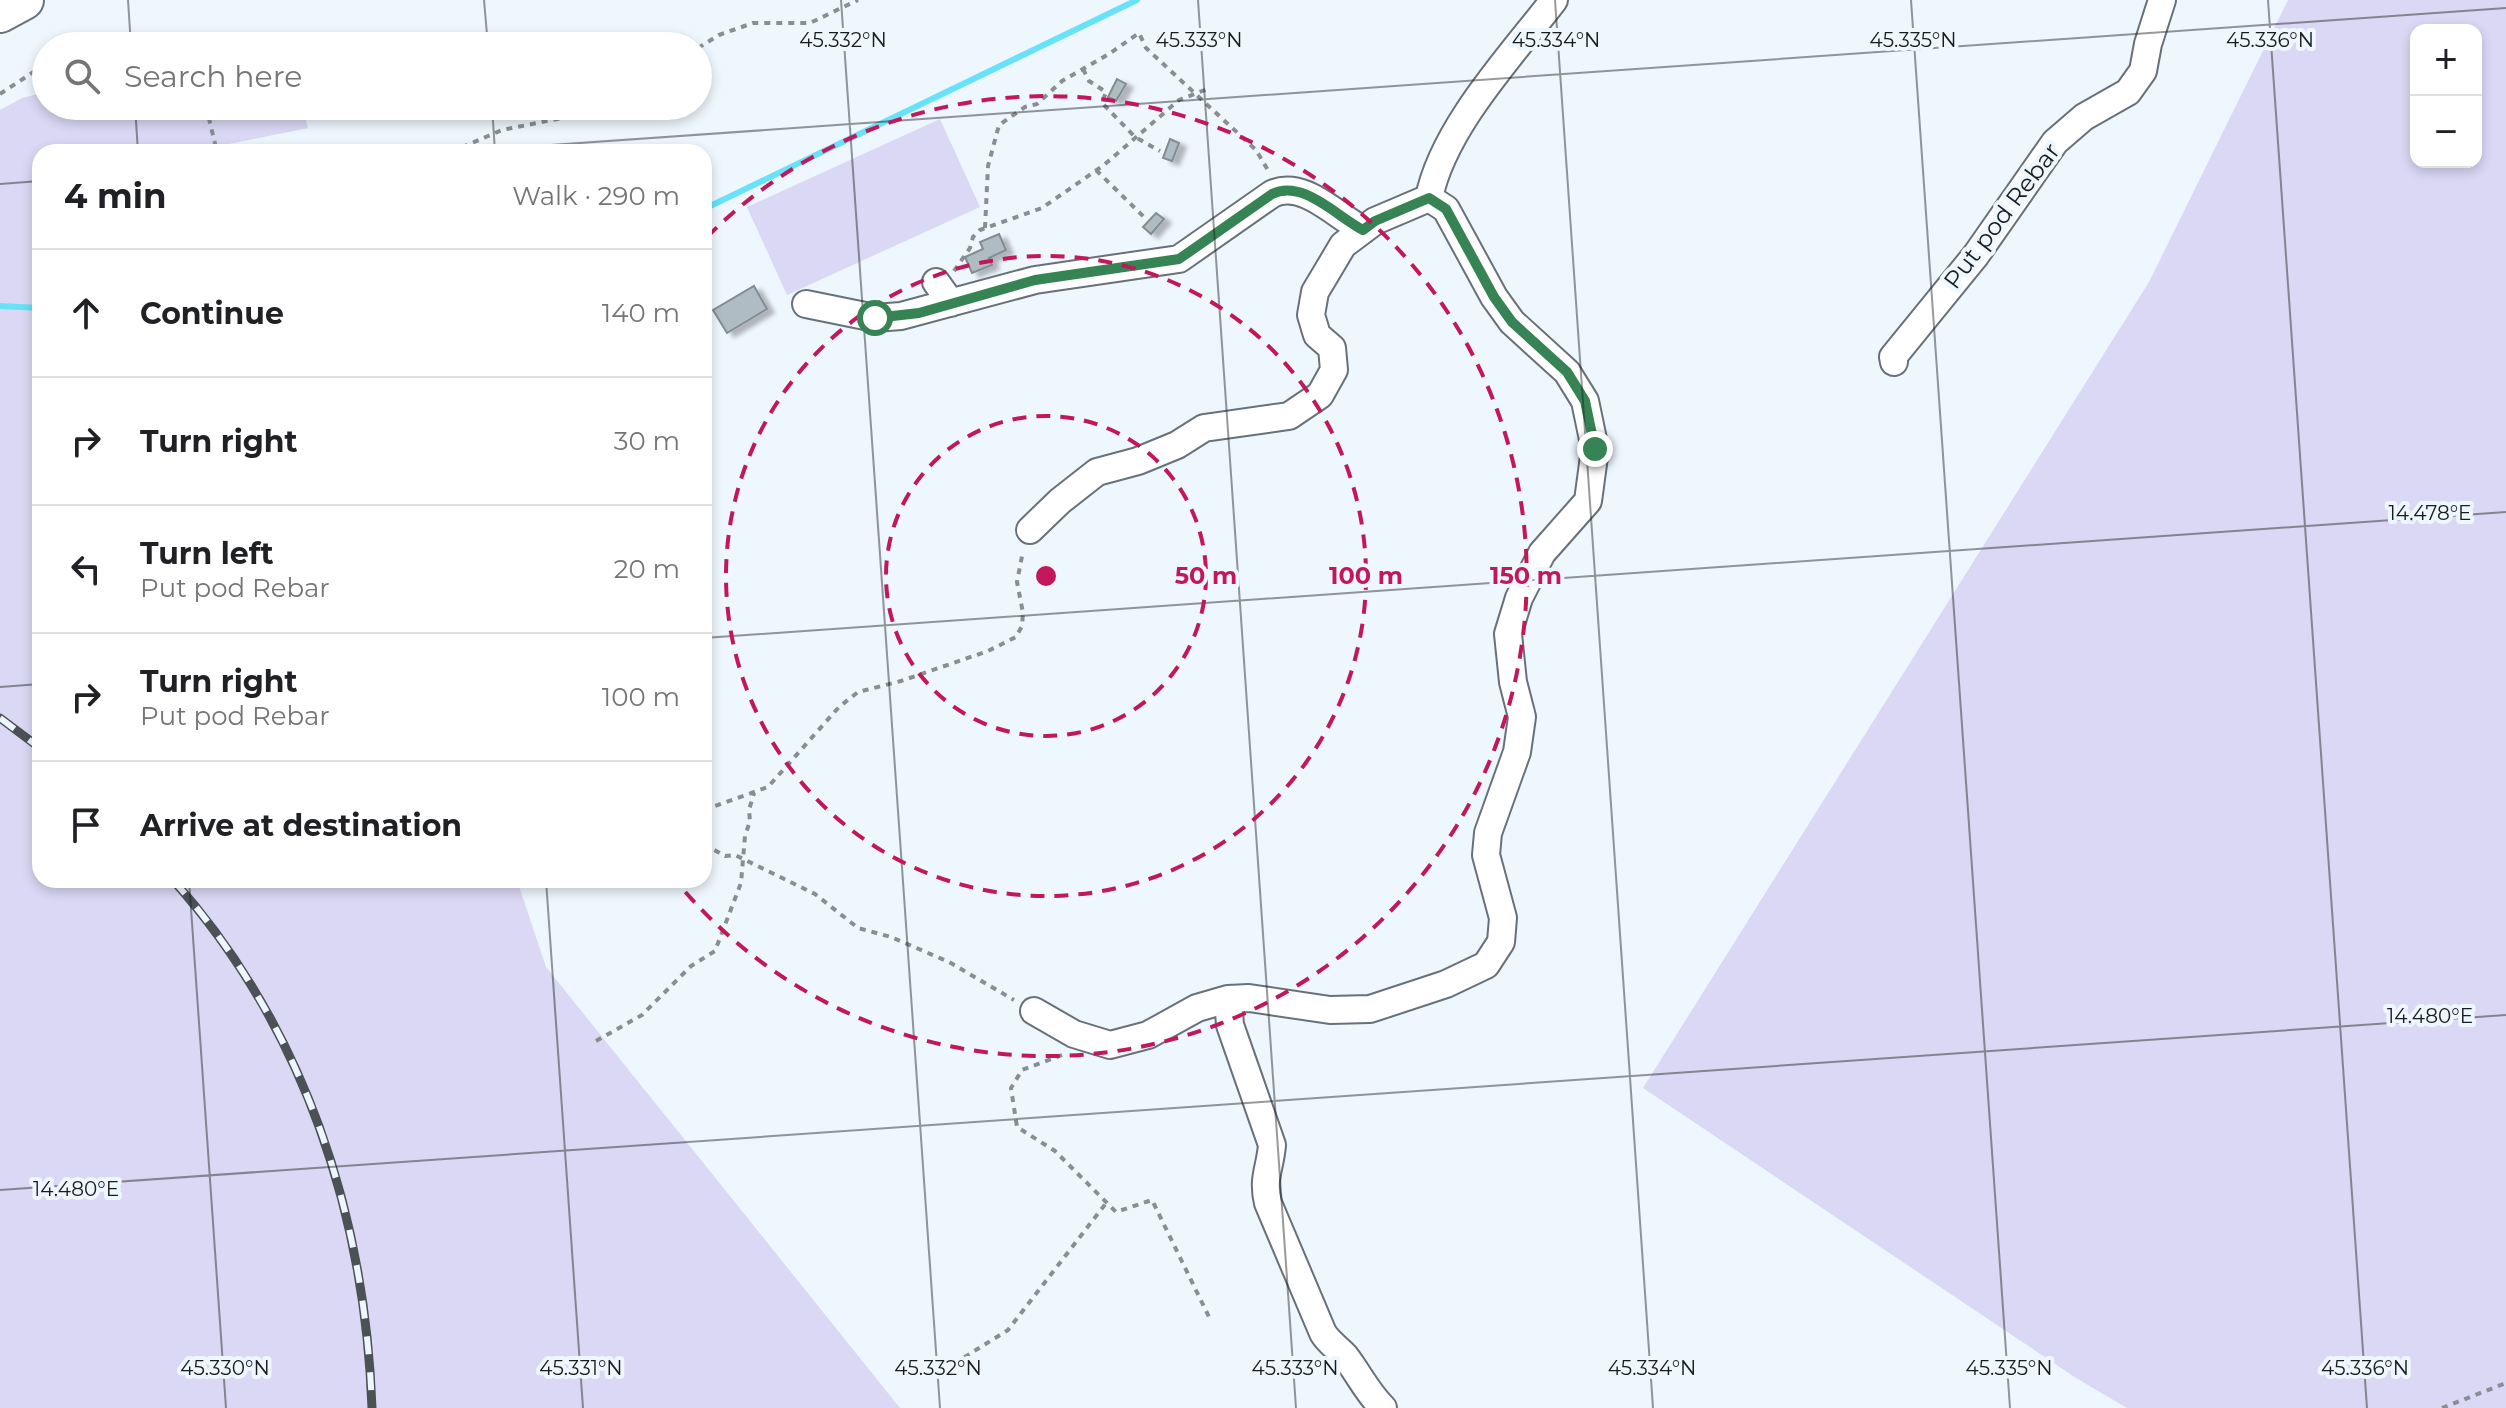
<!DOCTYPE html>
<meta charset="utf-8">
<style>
:root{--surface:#fff;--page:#f6f6f6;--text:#202124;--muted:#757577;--line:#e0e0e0}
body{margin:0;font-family:Montserrat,sans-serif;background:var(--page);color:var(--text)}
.controls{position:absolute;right:24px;top:24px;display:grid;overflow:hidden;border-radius:16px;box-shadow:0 4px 12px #0003}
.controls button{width:72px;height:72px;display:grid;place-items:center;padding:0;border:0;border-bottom:2px solid var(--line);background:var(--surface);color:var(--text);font:40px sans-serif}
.stop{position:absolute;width:24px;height:24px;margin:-18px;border:6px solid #368453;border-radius:50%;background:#fff}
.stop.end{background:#368453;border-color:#fff;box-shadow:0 2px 8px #0008}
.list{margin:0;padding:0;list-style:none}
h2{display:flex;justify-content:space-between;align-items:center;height:104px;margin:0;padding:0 32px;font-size:34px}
h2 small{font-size:26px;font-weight:400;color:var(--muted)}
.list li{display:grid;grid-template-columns:52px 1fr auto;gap:24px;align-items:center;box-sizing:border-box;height:128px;padding:0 32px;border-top:2px solid var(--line)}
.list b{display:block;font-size:30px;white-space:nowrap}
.list p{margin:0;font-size:26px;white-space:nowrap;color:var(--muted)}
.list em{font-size:26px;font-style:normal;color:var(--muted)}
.icon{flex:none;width:44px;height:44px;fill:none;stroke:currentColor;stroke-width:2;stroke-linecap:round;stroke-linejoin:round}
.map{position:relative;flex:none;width:2506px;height:1408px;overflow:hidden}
.search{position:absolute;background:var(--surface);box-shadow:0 4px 12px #0003;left:32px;top:32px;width:680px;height:88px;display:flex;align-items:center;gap:20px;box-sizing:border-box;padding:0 28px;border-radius:44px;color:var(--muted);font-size:30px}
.panel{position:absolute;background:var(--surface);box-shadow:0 4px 12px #0003;left:32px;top:144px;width:680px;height:744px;border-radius:24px}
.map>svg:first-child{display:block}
.green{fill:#dad8f4;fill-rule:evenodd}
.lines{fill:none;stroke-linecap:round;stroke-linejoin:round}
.stream{stroke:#67e2f9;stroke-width:6}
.building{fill:#b0bcc3;stroke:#818c93;stroke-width:2;filter:url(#shadow)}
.minor-casing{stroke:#687079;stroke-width:30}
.highway-casing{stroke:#687079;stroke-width:42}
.path{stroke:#888e94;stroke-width:4;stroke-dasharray:6 6;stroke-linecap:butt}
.minor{stroke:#fff;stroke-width:26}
.highway{stroke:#fff;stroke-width:38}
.rail-casing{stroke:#4c5155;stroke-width:9}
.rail{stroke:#eef6fe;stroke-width:6;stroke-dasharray:18;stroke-linecap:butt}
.route{stroke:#368453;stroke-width:10}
.ticks{fill:none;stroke:#181c1f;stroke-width:2;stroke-opacity:0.45}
.ring{fill:none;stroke:#c2185b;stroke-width:4;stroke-dasharray:14 10}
.labels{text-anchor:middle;stroke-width:8;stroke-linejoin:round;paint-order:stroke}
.street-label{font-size:24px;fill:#181c1f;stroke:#eef6fe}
.ticks-label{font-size:20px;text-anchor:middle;fill:#181c1f;stroke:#eef6fe;stroke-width:8;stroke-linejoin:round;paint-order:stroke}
.centre{fill:#c2185b;stroke:#eef6fe;stroke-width:4}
.ring-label{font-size:24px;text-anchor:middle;font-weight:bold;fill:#c2185b;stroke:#eef6fe;stroke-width:8;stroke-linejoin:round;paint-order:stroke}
</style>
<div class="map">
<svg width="2506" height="1408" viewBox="0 0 2506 1408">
<defs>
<filter id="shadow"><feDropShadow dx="7" dy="4" stdDeviation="2" flood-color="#0004"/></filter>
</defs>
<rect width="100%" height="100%" fill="#eef6fe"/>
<!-- green -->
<path class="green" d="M2288,0H2506V1408H2127L2076,1378L1643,1088L2149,282ZM2476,30V162H2416V30Z
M46,92V106H302L308,128L229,144L232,152H40V880H517L546,967L900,1408H0V110L22,98Z
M940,119L980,207L787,295L747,207Z"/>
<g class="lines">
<!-- stream -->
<path class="stream" d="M704,209L1137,0
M0,306L40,308"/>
</g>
<!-- building -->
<path class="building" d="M1117,79L1126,84L1116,101L1108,97Z
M1170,139L1179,143L1172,161L1163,158Z
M1156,213L1164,219L1151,234L1143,227Z
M999,234L1006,250L989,258L992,265L972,273L965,257L983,249L980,242Z
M754,286L767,309L727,333L713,310Z"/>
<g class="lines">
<defs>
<path id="minor" d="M936,282L951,303
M806,304L875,318L901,316L1035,280L1179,259L1272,194C1303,179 1336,216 1363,230
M1894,362L1893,357L1976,255L2055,142L2084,117L2128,92L2143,71L2148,44L2162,0
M1030,530L1060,501L1097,472L1138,461L1177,445L1204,428L1289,416L1320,395L1334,370L1332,348L1317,335L1311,315L1315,292L1343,245L1375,221L1429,198C1443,128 1511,56 1554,0
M1228,999L1230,1025L1272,1145C1270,1169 1262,1178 1268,1203L1323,1333C1329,1343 1338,1348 1345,1356C1359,1374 1366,1391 1383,1408
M1034,1011L1074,1034L1110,1045L1148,1035L1197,1008L1228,999L1249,998L1330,1010L1370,1009L1446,984L1486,965L1501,942L1503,918L1486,855L1488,833L1517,752L1522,717L1513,682L1508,634L1519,598L1542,553L1588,501L1595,449L1585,401L1567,372L1512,322L1494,297L1446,209L1429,198"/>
<path id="highway" d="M0,13L24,0"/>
</defs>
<!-- minor casing -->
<use href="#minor" class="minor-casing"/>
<!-- highway casing -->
<use href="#highway" class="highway-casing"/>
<!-- path -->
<path class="path" d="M698,48L719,35L753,23H810L858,0
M1083,69L1089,81L1106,92L1102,103L1106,107L1135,137L1160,151
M0,94L41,67H46
M206,106L217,152
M451,152L502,130L567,117L596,106
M1096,170L1146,219
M985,228L988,166L999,125L1025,107L1037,104L1062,81L1109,54L1139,33L1146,48L1256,150L1269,172
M954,271L970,248L973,237L980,230L1042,208L1104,165L1179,100L1210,88
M704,810L768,787L839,707L858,692L901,681L988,651L1016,637L1022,626L1023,613L1017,582L1023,551
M704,844L725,856L735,855L815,894L858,928L891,937L949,962L1014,1000
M596,1041L642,1015L691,966L715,951L741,883L745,836L750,821L749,810L754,793
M1062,1055L1022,1070L1011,1088L1017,1127L1055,1151L1116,1212L1152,1200L1210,1319
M944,1370L1008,1330L1107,1202
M2442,1408L2506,1383"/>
<!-- minor -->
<use href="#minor" class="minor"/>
<!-- highway -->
<use href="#highway" class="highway"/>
<defs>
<path id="rail" d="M0,718L40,748
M173,880C304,1027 365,1214 372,1408"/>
</defs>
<!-- rail casing -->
<use href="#rail" class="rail-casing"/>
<!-- rail -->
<use href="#rail" class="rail"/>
</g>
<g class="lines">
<!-- route -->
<path class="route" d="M875,318L919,313L1035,280L1179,259L1272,194C1303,179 1336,216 1363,230L1375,221L1429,198L1446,209L1494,297L1512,322L1567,372L1585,401L1595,449"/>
</g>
<!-- ticks -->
<path class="ticks" d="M128,0L131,46M484,0L488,46M841,0L940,1408M1198,0L1296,1408M1555,0L1653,1408M1911,0L2010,1408M2268,0L2367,1408M135,106L138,152M492,106L495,152M452,152L2506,8M0,184L40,181M704,638L2506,512M0,687L40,684M189,880L226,1408M546,880L583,1408M0,1190L2506,1015"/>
<!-- distance rings -->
<g class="ring">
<circle cx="1046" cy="576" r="160"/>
<circle cx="1046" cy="576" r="320"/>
<path d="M707 237A480 480 0 1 1 676 881"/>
</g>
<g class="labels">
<!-- street labels -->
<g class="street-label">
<text transform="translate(2002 216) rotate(-53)" y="8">Put pod Rebar</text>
</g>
</g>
<g class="ticks-label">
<text x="843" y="47">45.332°N</text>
<text x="1199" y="47">45.333°N</text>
<text x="1556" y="47">45.334°N</text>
<text x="1913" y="47">45.335°N</text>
<text x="2270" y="47">45.336°N</text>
<text x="2430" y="520">14.478°E</text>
<text x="2430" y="1023">14.480°E</text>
<text x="76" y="1196">14.480°E</text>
<text x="225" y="1375">45.330°N</text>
<text x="581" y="1375">45.331°N</text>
<text x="938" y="1375">45.332°N</text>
<text x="1295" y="1375">45.333°N</text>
<text x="1652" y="1375">45.334°N</text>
<text x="2009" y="1375">45.335°N</text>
<text x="2365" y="1375">45.336°N</text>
</g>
<circle cx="1046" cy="576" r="12" class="centre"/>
<g class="ring-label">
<text x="1206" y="584">50 m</text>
<text x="1366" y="584">100 m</text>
<text x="1526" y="584">150 m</text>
</g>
</svg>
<div class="controls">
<button>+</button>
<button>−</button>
</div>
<div class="stop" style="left:875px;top:318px"></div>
<div class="stop end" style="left:1595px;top:449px"></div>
<div class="search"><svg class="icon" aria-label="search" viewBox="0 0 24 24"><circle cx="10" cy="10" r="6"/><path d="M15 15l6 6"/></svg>Search here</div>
<section class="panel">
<h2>4 min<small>Walk · 290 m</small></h2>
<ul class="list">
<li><svg class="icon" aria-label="ahead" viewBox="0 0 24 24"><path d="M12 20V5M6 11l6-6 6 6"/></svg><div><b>Continue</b></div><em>140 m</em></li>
<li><svg class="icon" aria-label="right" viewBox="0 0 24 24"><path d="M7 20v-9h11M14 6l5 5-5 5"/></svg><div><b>Turn right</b></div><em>30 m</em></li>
<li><svg class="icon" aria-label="left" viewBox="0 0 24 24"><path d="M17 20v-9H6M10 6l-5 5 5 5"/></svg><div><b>Turn left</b><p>Put pod Rebar</p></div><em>20 m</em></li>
<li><svg class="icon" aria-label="right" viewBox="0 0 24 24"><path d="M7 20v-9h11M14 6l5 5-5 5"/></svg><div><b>Turn right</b><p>Put pod Rebar</p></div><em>100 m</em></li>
<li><svg class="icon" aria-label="arrive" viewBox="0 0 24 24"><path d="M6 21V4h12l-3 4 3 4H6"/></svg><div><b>Arrive at destination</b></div></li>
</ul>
</section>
</div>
